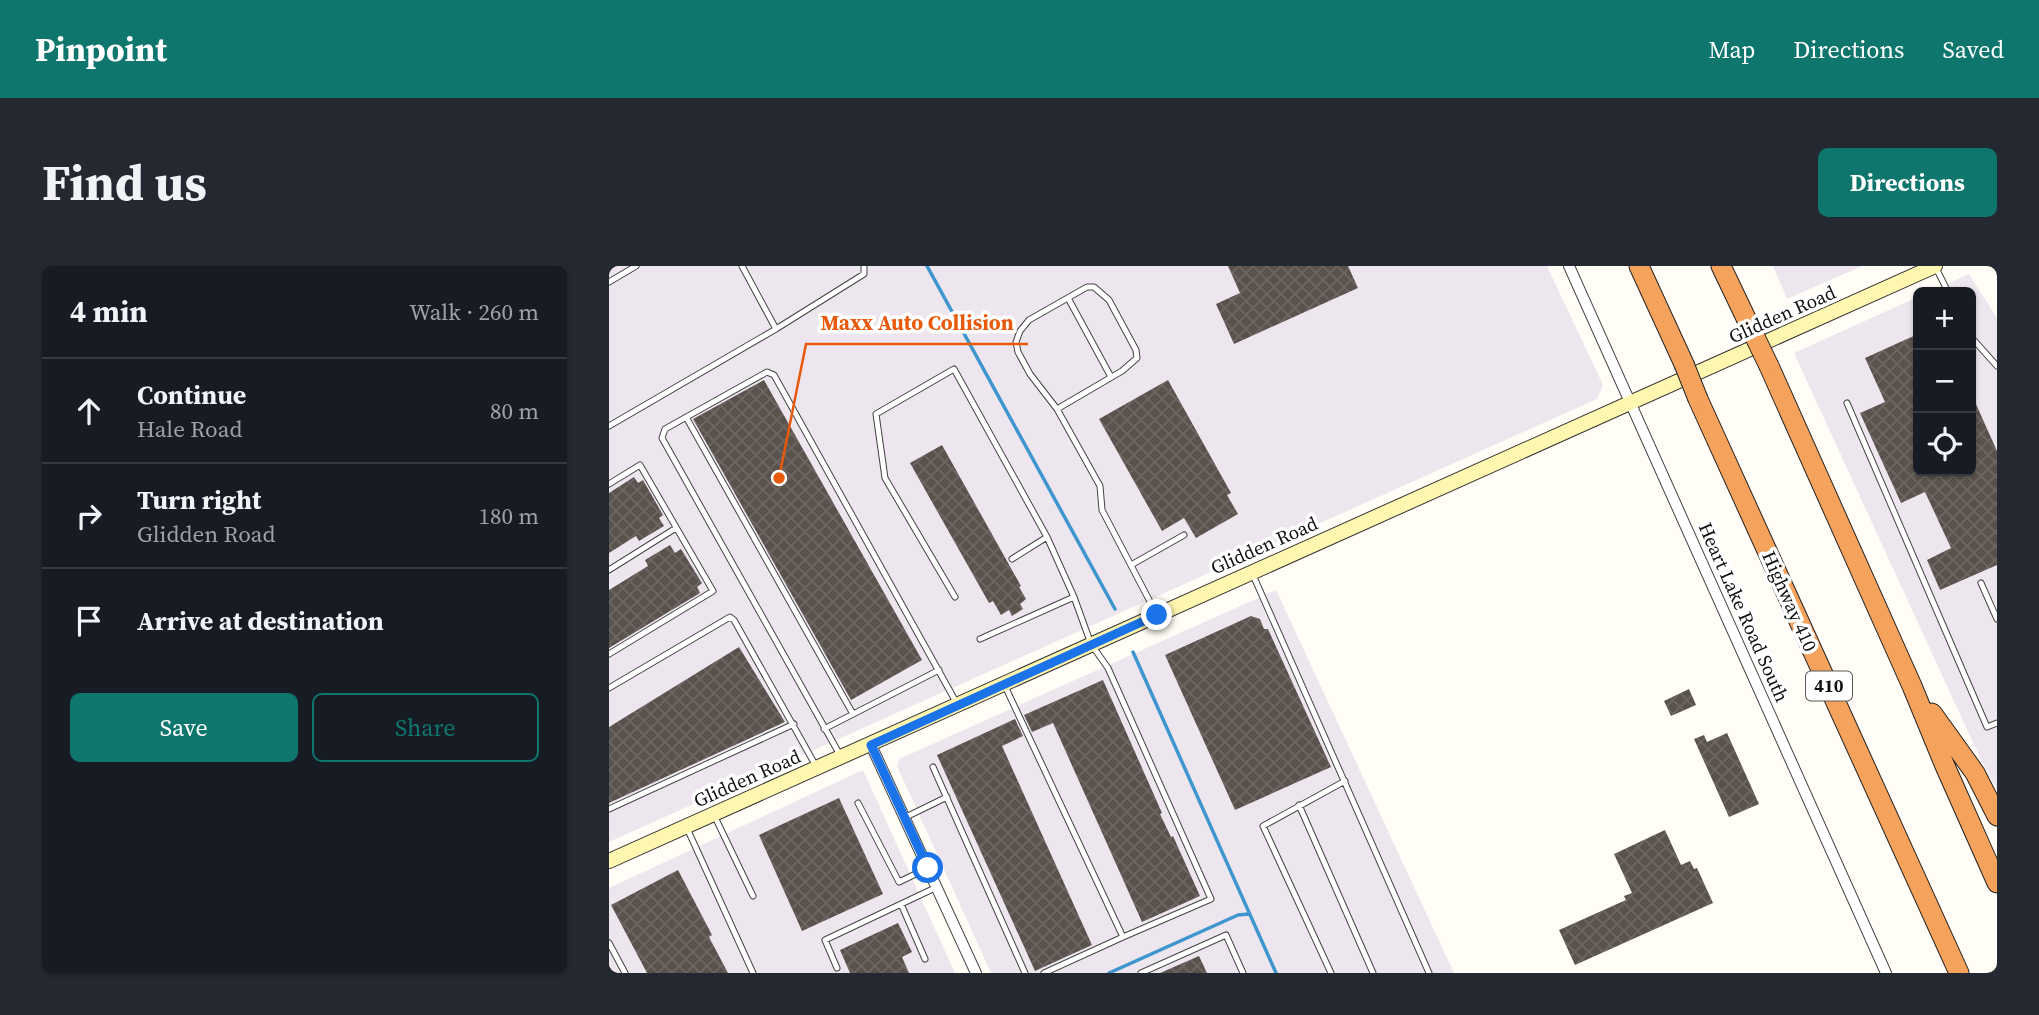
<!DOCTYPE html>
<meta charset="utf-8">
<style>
:root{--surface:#171b24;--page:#242831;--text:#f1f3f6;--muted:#9ea1a6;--line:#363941;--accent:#0f766e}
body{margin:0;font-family:"Source Serif 4",serif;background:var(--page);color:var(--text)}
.controls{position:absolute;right:21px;top:21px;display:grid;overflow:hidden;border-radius:10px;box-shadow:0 2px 5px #0004}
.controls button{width:63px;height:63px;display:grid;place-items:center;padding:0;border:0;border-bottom:2px solid var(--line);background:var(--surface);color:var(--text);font:35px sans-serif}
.stop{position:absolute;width:21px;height:21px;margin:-16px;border:5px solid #1a73e8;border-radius:50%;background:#fff}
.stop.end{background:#1a73e8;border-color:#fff;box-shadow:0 2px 7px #0008}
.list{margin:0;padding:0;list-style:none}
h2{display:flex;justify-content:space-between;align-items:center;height:91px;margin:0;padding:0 28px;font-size:30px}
h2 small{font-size:23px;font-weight:400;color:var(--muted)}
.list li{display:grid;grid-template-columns:46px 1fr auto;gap:21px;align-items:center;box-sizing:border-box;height:105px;padding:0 28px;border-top:2px solid var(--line)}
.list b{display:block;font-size:26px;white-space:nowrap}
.list p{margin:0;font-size:23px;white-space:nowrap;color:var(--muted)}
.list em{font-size:23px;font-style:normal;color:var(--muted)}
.actions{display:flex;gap:14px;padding:21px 28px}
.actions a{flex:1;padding:16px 0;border:2px solid var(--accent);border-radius:10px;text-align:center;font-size:24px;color:var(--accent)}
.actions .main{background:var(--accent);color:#fff}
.icon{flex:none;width:38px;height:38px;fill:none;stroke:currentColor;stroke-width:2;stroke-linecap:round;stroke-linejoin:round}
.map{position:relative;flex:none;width:1388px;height:707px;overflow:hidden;border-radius:10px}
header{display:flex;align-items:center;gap:42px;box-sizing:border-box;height:98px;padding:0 35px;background:var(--accent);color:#fff}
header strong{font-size:33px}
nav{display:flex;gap:38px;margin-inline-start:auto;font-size:24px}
.intro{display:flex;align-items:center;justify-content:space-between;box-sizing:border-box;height:168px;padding:0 42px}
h1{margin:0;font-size:49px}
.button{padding:18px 32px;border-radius:10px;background:var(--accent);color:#fff;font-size:24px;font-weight:700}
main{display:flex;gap:42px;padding:0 42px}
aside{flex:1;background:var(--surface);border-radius:10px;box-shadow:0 2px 5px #0004}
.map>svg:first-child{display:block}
.industrial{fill:#eee6ef}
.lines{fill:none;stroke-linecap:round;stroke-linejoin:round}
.stream{stroke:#3f96cf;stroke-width:3.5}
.building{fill:url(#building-cross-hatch)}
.lane-casing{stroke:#444;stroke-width:7}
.street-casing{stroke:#444;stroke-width:12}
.secondary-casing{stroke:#333;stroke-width:16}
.highway-casing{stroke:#222;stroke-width:21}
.lane{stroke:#fff;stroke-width:5}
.street{stroke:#fff;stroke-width:10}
.secondary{stroke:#fff6b0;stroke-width:14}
.highway{stroke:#f5a25d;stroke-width:19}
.highway-bridge-casing{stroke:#222;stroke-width:21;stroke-linecap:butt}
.highway-bridge{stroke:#f5a25d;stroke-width:19}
.route{stroke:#1a73e8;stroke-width:9}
.labels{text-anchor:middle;stroke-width:7;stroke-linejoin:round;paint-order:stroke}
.shield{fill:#fff;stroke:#585858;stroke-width:2}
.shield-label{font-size:18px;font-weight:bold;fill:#111}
.street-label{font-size:19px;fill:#111;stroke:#fff}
.leader{fill:none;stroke:#e8590c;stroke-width:2.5}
.callout-dot{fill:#e8590c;stroke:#fff;stroke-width:2.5}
.callout-label{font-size:21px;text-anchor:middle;font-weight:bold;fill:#e8590c;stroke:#fff;stroke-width:7;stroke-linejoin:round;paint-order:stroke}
</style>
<header>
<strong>Pinpoint</strong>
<nav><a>Map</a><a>Directions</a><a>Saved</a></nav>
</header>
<div class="intro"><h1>Find us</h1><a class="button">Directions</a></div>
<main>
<aside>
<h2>4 min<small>Walk · 260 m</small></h2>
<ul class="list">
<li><svg class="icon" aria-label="ahead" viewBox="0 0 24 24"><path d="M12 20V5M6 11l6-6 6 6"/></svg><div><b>Continue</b><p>Hale Road</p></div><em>80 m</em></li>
<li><svg class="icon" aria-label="right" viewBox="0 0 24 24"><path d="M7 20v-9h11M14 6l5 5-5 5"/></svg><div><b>Turn right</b><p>Glidden Road</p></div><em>180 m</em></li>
<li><svg class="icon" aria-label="arrive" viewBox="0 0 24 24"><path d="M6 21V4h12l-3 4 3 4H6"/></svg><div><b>Arrive at destination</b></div></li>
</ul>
<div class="actions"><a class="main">Save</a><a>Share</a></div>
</aside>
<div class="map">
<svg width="1388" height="707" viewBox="0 0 1388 707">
<defs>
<pattern id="building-cross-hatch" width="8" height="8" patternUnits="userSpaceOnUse" patternTransform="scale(1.75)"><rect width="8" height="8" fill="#5a524d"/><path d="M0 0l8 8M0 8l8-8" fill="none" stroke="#6d6662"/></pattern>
</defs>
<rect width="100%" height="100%" fill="#fffdf5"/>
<!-- industrial -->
<path class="industrial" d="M0,0H938L994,119L988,133L0,576Z
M1164,0H1253L1178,33Z
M1360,8L1388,52V524L1372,494L1185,87L1309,31V205H1362V26H1320Z
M667,324L845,707H382L288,500L290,493Z
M254,504L346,707H0V622Z"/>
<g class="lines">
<!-- stream -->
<path class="stream" d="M318,0L506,343
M524,386L667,707
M500,707L629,649L640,648"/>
</g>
<!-- building -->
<path class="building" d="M619,0H739L749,22L625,78L607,38L631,27Z
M1309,68V205H1362V127L1388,185V299L1331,324L1318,294L1342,282L1316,226L1292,237L1251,147L1276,136L1256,92Z
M155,114L313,394L242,434L84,153Z
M559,114L622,227L618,229L629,248L587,272L575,252L553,265L490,153Z
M333,179L412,320L410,321L417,333L411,338L414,343L403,350L400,344L392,349L384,335L380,337L301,197Z
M25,211L29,217L34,214L54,249L50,252L55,260L30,275L27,270L0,287V227Z
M61,279L66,287L72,283L93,317L88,321L91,327L0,382V324L39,300L36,294Z
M642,350L651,353L655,363H659L722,501L626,544L556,389Z
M130,381L176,456L0,537V461Z
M494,414L553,547L551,548L562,571L564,570L591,630L533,656L444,457L423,466L415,449Z
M1080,423L1087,439L1062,450L1055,435Z
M406,453L414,470L393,480L483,679L426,705L328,489Z
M1118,467L1150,538L1120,551L1085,473L1095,469L1098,476Z
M230,532L274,628L193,665L150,569Z
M1056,564L1072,599L1081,595L1085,603L1088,602L1104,637L966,699L950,664L1017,634L1015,630L1023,627L1005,588Z
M69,604L103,669L100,671L119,707H38L2,639Z
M289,657L303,686L293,691L300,707H241L231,684Z
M590,690L598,707H551Z"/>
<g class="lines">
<defs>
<path id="lane" d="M133,0L167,63
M1326,0L1339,26
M0,16L27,0
M459,32L502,111
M1362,71L1388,100
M1238,137L1378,461L1388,457
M448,143L513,105L528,92L527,84L500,34L485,21H478L420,54L411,65L407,76L409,86L421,108L448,143L491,220L493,244L548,349
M77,151L244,448
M0,160L167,63L255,8V0
M0,218L31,199L104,325L0,388
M403,293L438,271
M522,299L575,269
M0,304L67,262
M644,309L820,707
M1372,317L1388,353
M346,331L276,212L267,148L345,103L438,271L465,331
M371,373L465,331L482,378L499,402L602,633L514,671L395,418
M0,422L121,351L125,354L208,502
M215,463L330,404
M231,489L53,172L56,163L158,106L165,109L347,436
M324,501L416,707
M249,537L290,616L319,602
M690,539L764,707
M0,543L185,458
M105,549L144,630
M297,551L338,531
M77,560L144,707
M292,638L316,693
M0,677L16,707
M228,702L216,674L328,621
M435,707L514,671
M532,707L617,669L634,707
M722,707L654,560L736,515"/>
<path id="street" d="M960,0L1277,707
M262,479L367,707"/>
<path id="secondary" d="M0,595L1326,0"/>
<path id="highway" d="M1030,0L1075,98
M1112,0L1145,69
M1160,100L1303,420L1336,500L1388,617
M1089,133L1350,707
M1323,447L1366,507L1388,550"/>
</defs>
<!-- lane casing -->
<use href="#lane" class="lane-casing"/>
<!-- street casing -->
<use href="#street" class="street-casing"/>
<!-- secondary casing -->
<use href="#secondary" class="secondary-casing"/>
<!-- highway casing -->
<use href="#highway" class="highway-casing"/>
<!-- lane -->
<use href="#lane" class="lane"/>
<!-- street -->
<use href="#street" class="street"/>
<!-- secondary -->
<use href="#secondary" class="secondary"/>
<!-- highway -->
<use href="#highway" class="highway"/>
<defs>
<path id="highway-bridge" d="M1145,69L1160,100
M1075,98L1089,133"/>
</defs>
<!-- highway-bridge casing -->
<use href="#highway-bridge" class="highway-bridge-casing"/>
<!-- highway-bridge -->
<use href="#highway-bridge" class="highway-bridge"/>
</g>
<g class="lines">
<!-- route -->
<path class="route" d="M319,602L262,479L548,349"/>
</g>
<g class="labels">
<!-- shield labels -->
<rect class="shield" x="1197" y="405.5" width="46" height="29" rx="5"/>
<g class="shield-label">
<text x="1220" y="426">410</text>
</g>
<!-- street labels -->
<g class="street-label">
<text transform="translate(1173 48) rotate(-24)" y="7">Glidden Road</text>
<text transform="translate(655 279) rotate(-24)" y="7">Glidden Road</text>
<text transform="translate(1181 335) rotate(66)" y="7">Highway 410</text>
<text transform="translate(1135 346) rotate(66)" y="7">Heart Lake Road South</text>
<text transform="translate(138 512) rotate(-24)" y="7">Glidden Road</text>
</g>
</g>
<!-- callouts -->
<path class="leader" d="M170 212L197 78H419"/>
<circle class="callout-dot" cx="170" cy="212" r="7"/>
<g class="callout-label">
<text x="308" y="64">Maxx Auto Collision</text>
</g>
</svg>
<div class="controls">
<button>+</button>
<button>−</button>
<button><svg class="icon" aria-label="locate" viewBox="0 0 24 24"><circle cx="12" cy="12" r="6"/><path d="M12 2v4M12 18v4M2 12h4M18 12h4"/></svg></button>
</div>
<div class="stop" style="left:319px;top:602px"></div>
<div class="stop end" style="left:548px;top:349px"></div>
</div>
</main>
